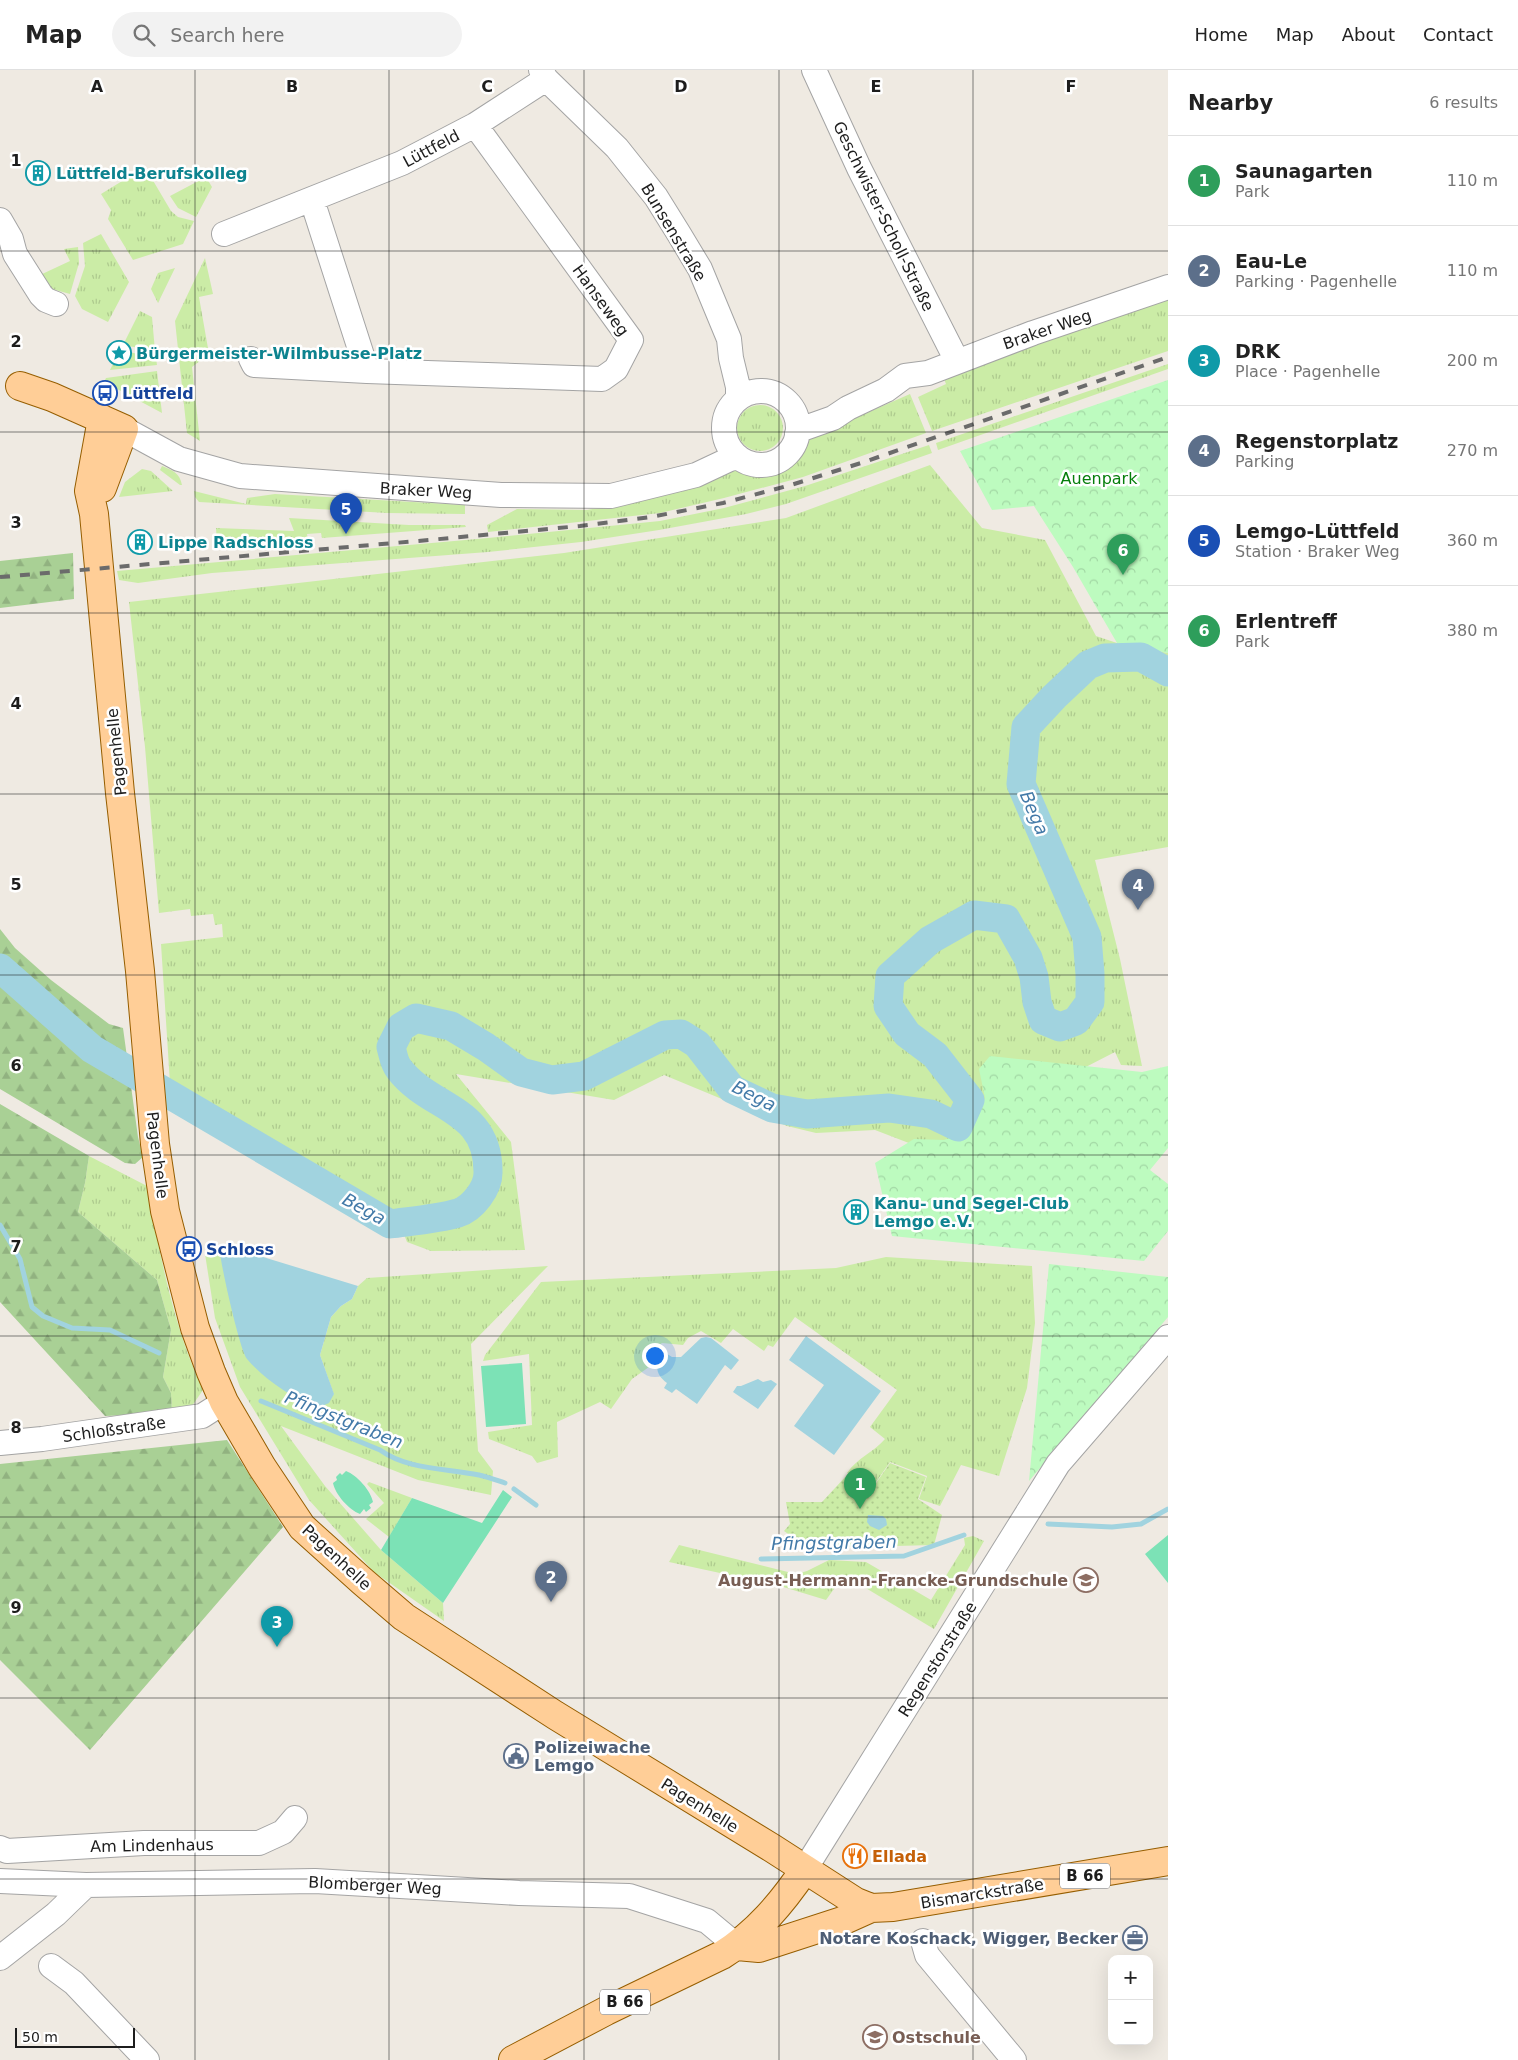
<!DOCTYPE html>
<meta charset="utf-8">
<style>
:root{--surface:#fff;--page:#f2f2f2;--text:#222;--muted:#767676;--line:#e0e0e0;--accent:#111827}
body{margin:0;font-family:"DejaVu Sans",sans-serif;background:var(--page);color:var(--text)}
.controls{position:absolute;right:15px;bottom:15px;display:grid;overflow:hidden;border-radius:10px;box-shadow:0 5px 20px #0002}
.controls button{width:45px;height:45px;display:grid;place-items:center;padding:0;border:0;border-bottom:1px solid var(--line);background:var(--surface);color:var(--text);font:25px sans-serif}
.scale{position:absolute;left:15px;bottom:12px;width:120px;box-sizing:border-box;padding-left:5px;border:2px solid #1d1d1d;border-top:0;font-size:14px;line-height:18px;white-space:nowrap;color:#1d1d1d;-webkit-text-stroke:4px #fff;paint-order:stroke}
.you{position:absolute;left:654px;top:1285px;width:18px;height:18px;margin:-12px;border:4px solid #fff;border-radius:50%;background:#1a73e8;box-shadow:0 0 0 8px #1a73e833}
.badge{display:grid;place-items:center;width:32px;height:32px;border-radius:50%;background:var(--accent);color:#fff;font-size:16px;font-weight:700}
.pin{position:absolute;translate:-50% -41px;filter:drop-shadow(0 1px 2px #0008)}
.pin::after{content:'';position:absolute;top:26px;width:18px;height:15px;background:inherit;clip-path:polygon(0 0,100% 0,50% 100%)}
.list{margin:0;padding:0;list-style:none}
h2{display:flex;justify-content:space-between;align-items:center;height:65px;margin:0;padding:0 20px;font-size:21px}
h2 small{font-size:16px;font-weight:400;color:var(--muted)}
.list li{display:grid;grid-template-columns:32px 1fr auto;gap:15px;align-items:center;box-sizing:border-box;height:90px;padding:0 20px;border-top:1px solid var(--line)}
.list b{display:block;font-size:19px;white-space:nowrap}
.list p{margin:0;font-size:16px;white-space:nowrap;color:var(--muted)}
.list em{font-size:16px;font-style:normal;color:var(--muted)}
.icon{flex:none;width:28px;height:28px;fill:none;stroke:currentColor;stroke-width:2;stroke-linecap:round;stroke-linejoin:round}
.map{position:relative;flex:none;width:1168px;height:1990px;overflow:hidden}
header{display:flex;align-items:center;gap:30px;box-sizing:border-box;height:70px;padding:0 25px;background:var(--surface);border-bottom:1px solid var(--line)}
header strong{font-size:24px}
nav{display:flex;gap:28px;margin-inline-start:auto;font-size:18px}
.search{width:350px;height:45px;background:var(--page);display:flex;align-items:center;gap:12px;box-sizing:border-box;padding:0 18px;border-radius:28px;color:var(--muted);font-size:19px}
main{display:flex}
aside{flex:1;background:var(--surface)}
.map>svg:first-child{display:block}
.grass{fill:url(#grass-tufts)}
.forest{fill:url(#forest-firs)}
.park{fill:url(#park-crowns)}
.garden{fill:url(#garden-dots)}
.pitch{fill:#7ce2b6}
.water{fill:#a1d3df}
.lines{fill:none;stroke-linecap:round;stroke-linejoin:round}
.stream{stroke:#a1d3df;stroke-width:5}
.river{stroke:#a1d3df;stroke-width:29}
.minor-casing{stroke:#a4a4a4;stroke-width:26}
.major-casing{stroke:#965e00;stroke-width:30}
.minor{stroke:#fff;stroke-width:24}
.major{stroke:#ffce97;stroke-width:28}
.rail{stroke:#6b6b6b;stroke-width:4;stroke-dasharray:10 10;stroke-linecap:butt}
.grid{fill:none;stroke:#1d1d1d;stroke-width:1;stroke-opacity:0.55}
.labels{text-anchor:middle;stroke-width:5;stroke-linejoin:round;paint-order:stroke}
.shield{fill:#fff;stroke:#616161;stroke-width:1}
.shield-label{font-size:15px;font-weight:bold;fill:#1d1d1d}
.street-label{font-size:16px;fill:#1d1d1d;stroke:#fff}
.culture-label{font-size:16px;font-weight:bold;fill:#0d838f;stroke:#fff;text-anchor:start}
.transit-label{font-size:16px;font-weight:bold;fill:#164399;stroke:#fff;text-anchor:start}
.park-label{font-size:16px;fill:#077f0c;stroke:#fff}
.education-label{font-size:16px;font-weight:bold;fill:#785e54;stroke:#fff;text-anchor:end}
.service-label{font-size:16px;font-weight:bold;fill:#4e5e75;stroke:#fff;text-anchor:start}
.food-label{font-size:16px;font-weight:bold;fill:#c56008;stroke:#fff;text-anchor:start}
.water-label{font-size:18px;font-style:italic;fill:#437aa8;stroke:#fff}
.grid-label{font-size:16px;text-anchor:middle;font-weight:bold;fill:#1d1d1d;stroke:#fff;stroke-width:5;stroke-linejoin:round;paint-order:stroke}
</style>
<header>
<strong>Map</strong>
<div class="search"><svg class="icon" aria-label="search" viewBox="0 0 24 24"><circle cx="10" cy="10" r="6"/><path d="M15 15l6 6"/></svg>Search here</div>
<nav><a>Home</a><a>Map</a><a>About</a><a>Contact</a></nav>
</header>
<main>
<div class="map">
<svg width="1168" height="1990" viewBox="0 0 1168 1990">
<defs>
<pattern id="grass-tufts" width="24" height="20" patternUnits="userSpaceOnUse" patternTransform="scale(1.25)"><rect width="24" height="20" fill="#cbeca6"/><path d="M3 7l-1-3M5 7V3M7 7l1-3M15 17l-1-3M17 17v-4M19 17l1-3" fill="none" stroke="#aeca8e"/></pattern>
<pattern id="forest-firs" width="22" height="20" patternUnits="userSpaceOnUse" patternTransform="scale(1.25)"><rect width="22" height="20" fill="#a9d095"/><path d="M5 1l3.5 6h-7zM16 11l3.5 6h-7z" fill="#91b280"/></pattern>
<pattern id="park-crowns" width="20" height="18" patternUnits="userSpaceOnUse" patternTransform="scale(1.25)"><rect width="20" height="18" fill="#bdfbbf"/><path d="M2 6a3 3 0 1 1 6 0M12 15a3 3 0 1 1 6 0" fill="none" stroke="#a2d7a4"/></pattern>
<pattern id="garden-dots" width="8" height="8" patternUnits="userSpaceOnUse" patternTransform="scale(1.25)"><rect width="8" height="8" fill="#cbeca6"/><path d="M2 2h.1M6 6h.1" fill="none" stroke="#aeca8e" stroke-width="1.8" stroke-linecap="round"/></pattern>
</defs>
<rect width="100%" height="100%" fill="#efeae2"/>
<!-- grass -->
<path class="grass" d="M145,97L171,141L178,147L194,151L183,174L133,190L108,149L111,140L101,124Z
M206,107L212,117L196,147L178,138L170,126Z
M101,164L129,212L108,252L82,239L75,226L85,196L83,173Z
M78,177L79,193L70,224L52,219L40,205L70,191L64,179Z
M205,188L213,224L199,227L209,284L192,297L200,371L187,363L175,251Z
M175,198L158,233L151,219L158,203Z
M1168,226V281L932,361L918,327L946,314L944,309L1058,265Z
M140,241L152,247L155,281L123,275Z
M120,280L156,288L157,295L110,300Z
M1168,294V299L938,380L936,373Z
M157,301L162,343L104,312L106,308Z
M910,324L926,363L803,407L724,428L660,443L488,462L487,455L517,439L587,440L663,426L735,396L754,401L770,400L790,389L802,372L833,356L862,345Z
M737 358a23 23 0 1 1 46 0a23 23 0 1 1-46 0Z
M929,375L932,383L786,434L746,444L659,460L581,472L488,482L212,503L138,513L119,510L117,501L488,468L660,451L724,438L805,416Z
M930,395L982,458L1045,470L1096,566L1117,573L1168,583V777L1095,790L1120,889L1142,996L1121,995L1115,982L1043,1019L940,1085L875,1060L816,1063L787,1056L664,1005L614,1030L456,1004L511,1072L525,1180L431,1181L407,1172L396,1144L347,1113L170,1013L161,874L223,867L222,854L215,855L213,844L191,846L190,839L159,843L145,677L129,532L564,483L786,448Z
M162,396C172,400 180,403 182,415H180L160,400Z
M142,399L151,401L173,421L119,427L125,412Z
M194,421L246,434L247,428L275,424L465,435V444L387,443L199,432L195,427Z
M289,448L409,455H465L466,457L322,468L321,463L307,464L308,470L276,472V467L258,469L257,471L217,474L216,458L294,461Z
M89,1086L147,1116C160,1185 173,1256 203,1320L192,1336L172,1343L171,1323L163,1307L171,1260L157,1210L78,1142L85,1113Z
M227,1176L220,1182L334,1325L320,1285L331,1247L341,1236L352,1229L358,1216L367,1208L548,1196L471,1274L478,1381L493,1401L491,1425L418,1410L281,1356L325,1416L381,1480L443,1533L444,1551L374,1502L309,1430L240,1317L215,1248L205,1184Z
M886,1187L1032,1196L1035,1253L1027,1318L999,1406L961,1395L940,1436L919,1429L927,1406L890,1392L874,1415L847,1403C857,1388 874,1382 885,1369L870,1357L897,1320L795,1247L773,1277L768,1275L764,1281L733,1259L721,1273L701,1261L688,1268L683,1275L662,1273C654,1279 650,1287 649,1297L632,1309L611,1339L600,1332L557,1352L558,1387L537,1393L532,1386L489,1369L488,1362L532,1355L529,1284L483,1291L485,1285L541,1212L836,1198Z
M369,1412L412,1428L389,1467L366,1449L384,1433L367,1414Z
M973,1466L984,1471L934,1559L844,1505L826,1530L780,1516L669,1492L679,1475L796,1504L807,1501L829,1490L866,1492L931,1530L965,1475L964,1468Z"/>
<!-- forest -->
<path class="forest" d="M73,483L74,529L0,538V491Z
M0,859L15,878L51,910L109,954L123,958L138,1067L143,1087L135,1094L125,1093L0,1019Z
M0,1034L89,1086L85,1113L78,1142L157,1210L171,1260L163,1307L171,1323L172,1343L105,1346L0,1232Z
M227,1370L283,1457L90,1680L0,1590V1394Z"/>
<!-- park -->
<path class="park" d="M1168,310V583L1117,573L1073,497L1034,436L992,440L960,381Z
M990,986L1142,1002L1168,996V1078L1150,1100L1168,1114V1161L1144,1191L892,1166L875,1093L914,1069L944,1070L965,1062L985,1028L979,999Z
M1049,1194L1168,1207V1247L1029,1411Z"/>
<!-- garden -->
<path class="garden" d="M890,1393L926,1407L918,1429L942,1445L934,1475L856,1477L801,1473L784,1461L790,1454L786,1432H822L848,1404L874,1416Z"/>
<!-- pitch -->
<path class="pitch" d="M522,1293L526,1354L486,1357L481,1296Z
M346,1401C357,1405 371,1421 373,1432L369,1435L371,1438L366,1442L364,1439L360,1444C349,1440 335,1424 333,1413L337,1410L336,1407L340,1403L342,1405Z
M503,1420L512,1427L443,1533L381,1480L412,1428L482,1453Z
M1168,1465V1513L1145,1484Z"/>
<!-- water -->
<path class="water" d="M227,1176L358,1216L352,1229L341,1236L331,1247L320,1285L334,1324L329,1333L315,1339C290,1325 266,1311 247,1289C240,1281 221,1196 220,1182Z
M806,1266L881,1321L834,1385L794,1356L824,1315L789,1290Z
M706,1267L711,1268L739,1290L731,1300L725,1295L697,1334L676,1319L672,1323L664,1318L667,1313C655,1304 654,1294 664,1282L672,1287H681L701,1268Z
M758,1309L763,1312L771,1310L777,1314L758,1339L733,1322L737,1316H741Z
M868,1445L883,1446L886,1449L887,1455L879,1460L870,1456L867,1452Z"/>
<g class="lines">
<!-- stream -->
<path class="stream" d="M1165,601L1168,589
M0,1155L20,1189L32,1237L43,1246L72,1258L110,1260L159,1283
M261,1331L380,1380C408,1400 445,1398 479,1405C488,1407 496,1410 505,1413
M514,1419L536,1435
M1048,1454L1112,1457L1141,1454L1168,1439
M761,1489L904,1486L964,1465"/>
<!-- river -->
<path class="river" d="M0,898L92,979L390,1154C412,1151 437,1149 458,1143C473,1138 488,1118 488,1103C489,1037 430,1040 399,999C394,993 393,984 391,977L401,957L416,948L451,956L486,977L521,1002L552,1010L584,1006L665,965L681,964L697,974L732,1019L772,1038L807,1044L889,1038L931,1044L958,1057L970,1030L935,985L907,964L888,936L890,906L930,870L974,845L1006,849L1028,888L1034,907L1037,932L1043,950L1060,957L1076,951L1090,932V904L1087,867L1021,714L1026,657L1054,627L1088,595L1105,588L1141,587L1168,602"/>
<defs>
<path id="minor" d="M541,0L546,9L617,78L656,127L679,164L700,199L729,269L731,288L738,317V329
M814,0L859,98L957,291
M312,130L367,301L602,309L616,299L631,270L475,55
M0,150L11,169L15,184L41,225L46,230L56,234
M224,164L402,93L475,55L546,9
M251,289L254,295L367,301
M724 358a37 37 0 1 1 74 0a37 37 0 1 1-74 0Z
M124,359L179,389L240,406L501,425L611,426L696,405L730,389L738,387
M797,364L802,359L833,348L848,338L886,320L905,306L928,303L1033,263L1168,217
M0,1373L42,1369L202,1346L224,1332
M0,1778L7,1781L144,1773H259L283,1762L295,1748
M805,1799L1058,1394L1168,1267
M0,1811L86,1815L315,1811L519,1823L629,1826L707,1851L737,1876
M923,1871L927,1885L1014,1990
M0,1888L56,1844L86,1815
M51,1896L74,1913L147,1990"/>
<path id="major" d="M20,316L52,327L124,359L102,418
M102,349L89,421L94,444L120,723L140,901L155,1074L165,1141L195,1258L211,1302L224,1332L262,1397L302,1457L362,1511L404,1547L555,1645L772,1778L856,1832L871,1838L893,1837L1168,1791
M737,1876L759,1878L842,1851L871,1838
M513,1990L606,1941L722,1885C757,1863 782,1833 805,1799"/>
</defs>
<!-- minor casing -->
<use href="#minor" class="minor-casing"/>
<!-- major casing -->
<use href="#major" class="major-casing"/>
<!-- minor -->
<use href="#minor" class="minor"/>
<!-- major -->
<use href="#major" class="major"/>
<!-- rail -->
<path class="rail" d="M0,507L429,470L580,456L651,447L723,433L791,415L861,393L1168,287"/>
</g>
<!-- grid -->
<path class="grid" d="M195,0V1990M389,0V1990M584,0V1990M779,0V1990M973,0V1990M0,181H1168M0,362H1168M0,543H1168M0,724H1168M0,905H1168M0,1085H1168M0,1266H1168M0,1447H1168M0,1628H1168M0,1809H1168"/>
<!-- icons -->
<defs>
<symbol id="building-ring" viewBox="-11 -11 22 22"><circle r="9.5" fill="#fff" stroke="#0f9aa8" stroke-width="1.5"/><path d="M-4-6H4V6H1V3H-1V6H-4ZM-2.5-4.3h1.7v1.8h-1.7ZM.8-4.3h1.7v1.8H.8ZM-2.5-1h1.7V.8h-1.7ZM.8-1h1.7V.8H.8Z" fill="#0f9aa8"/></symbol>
<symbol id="sight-ring" viewBox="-11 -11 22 22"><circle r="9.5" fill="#fff" stroke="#0f9aa8" stroke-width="1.5"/><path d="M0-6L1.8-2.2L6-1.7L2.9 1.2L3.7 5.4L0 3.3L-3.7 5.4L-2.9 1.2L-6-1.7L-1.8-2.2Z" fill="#0f9aa8"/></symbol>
<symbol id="bus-ring" viewBox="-11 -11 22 22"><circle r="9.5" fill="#fff" stroke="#1a4fb4" stroke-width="1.5"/><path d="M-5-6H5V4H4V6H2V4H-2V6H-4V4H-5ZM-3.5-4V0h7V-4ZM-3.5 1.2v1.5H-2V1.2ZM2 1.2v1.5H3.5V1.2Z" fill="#1a4fb4"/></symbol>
<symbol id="school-ring" viewBox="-11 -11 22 22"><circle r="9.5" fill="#fff" stroke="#8d6e63" stroke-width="1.5"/><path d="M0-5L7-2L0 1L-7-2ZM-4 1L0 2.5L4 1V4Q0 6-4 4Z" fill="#8d6e63"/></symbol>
<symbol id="civic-ring" viewBox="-11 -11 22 22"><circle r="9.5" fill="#fff" stroke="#5c6f8a" stroke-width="1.5"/><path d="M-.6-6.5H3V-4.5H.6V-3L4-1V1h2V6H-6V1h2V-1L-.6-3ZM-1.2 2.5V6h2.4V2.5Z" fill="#5c6f8a"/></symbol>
<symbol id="restaurant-ring" viewBox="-11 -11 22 22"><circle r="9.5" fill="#fff" stroke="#e8710a" stroke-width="1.5"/><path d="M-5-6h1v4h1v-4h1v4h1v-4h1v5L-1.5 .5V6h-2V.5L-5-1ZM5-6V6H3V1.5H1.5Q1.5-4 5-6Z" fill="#e8710a"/></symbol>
<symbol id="office-ring" viewBox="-11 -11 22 22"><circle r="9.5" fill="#fff" stroke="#5c6f8a" stroke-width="1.5"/><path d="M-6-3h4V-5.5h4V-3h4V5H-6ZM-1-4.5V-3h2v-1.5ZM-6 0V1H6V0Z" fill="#5c6f8a"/></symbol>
</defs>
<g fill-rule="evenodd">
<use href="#building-ring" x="24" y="89" width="28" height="28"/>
<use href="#sight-ring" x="105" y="269" width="28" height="28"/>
<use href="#bus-ring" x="91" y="309" width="28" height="28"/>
<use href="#building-ring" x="126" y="458" width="28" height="28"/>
<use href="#building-ring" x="842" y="1128" width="28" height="28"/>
<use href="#bus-ring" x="175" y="1165" width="28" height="28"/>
<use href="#school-ring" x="1072" y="1496" width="28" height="28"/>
<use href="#civic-ring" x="502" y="1672" width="28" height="28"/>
<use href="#restaurant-ring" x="841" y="1772" width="28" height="28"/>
<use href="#office-ring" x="1121" y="1854" width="28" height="28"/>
<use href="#school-ring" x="861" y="1953" width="28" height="28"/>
</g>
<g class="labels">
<!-- shield labels -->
<g class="shield">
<rect x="1060" y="1793.5" width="50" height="25" rx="4"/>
<rect x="600" y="1919.5" width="50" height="25" rx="4"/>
</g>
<g class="shield-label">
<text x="1085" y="1811">B 66</text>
<text x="625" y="1937">B 66</text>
</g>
<!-- street labels -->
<g class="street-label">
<text transform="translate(431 78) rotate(-28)" y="6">Lüttfeld</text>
<text transform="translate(884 146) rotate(64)" y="6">Geschwister-Scholl-Straße</text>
<text transform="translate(674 162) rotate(59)" y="6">Bunsenstraße</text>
<text transform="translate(601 230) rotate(54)" y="6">Hanseweg</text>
<text transform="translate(1047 259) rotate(-19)" y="6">Braker Weg</text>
<text transform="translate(426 420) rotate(3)" y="6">Braker Weg</text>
<text transform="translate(116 682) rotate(-96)" y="6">Pagenhelle</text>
<text transform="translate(158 1085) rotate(83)" y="6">Pagenhelle</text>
<text transform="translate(114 1359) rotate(-8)" y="6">Schloßstraße</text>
<text transform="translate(337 1487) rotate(43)" y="6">Pagenhelle</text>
<text transform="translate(937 1589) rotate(-58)" y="6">Regenstorstraße</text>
<text transform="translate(700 1735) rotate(32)" y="6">Pagenhelle</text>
<text transform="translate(152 1775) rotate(-1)" y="6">Am Lindenhaus</text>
<text transform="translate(375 1815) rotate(3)" y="6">Blomberger Weg</text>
<text transform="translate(982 1823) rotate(-9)" y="6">Bismarckstraße</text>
</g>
<!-- culture labels -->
<g class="culture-label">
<text x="56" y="109">Lüttfeld-Berufskolleg</text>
<text x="136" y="289">Bürgermeister-Wilmbusse-Platz</text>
<text x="158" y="478">Lippe Radschloss</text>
<text x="874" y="1139">Kanu- und Segel-Club<tspan x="874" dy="18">Lemgo e.V.</tspan></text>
</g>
<!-- transit labels -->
<g class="transit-label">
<text x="122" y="329">Lüttfeld</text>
<text x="206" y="1185">Schloss</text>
</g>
<!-- park labels -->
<g class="park-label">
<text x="1099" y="414">Auenpark</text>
</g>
<!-- education labels -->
<g class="education-label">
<text x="1068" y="1516">August-Hermann-Francke-Grundschule</text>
<text x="892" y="1973" text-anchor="start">Ostschule</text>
</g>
<!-- service labels -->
<g class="service-label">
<text x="534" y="1683">Polizeiwache<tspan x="534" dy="18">Lemgo</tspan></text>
<text x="1118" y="1874" text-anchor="end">Notare Koschack, Wigger, Becker</text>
</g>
<!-- food labels -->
<g class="food-label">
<text x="872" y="1792">Ellada</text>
</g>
<!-- water labels -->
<g class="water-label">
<text transform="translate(1034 743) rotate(67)" y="6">Bega</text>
<text transform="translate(754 1026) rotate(27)" y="6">Bega</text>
<text transform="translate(364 1139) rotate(29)" y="6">Bega</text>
<text transform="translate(344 1350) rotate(22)" y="6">Pfingstgraben</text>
<text transform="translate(834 1473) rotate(-1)" y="6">Pfingstgraben</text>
</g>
</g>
<g class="grid-label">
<text x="97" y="22">A</text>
<text x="292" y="22">B</text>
<text x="487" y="22">C</text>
<text x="681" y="22">D</text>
<text x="876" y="22">E</text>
<text x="1071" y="22">F</text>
<text x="16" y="96">1</text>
<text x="16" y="277">2</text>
<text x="16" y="458">3</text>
<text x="16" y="639">4</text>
<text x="16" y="820">5</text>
<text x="16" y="1001">6</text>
<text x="16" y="1182">7</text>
<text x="16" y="1363">8</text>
<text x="16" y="1543">9</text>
</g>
</svg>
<div class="controls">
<button>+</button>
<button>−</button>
</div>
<div class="scale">50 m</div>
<div class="you"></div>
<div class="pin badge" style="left:860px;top:1439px;background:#2e9e5b">1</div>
<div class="pin badge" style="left:551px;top:1532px;background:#5c6f8a">2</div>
<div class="pin badge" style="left:277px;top:1577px;background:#0f9aa8">3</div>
<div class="pin badge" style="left:1138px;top:840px;background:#5c6f8a">4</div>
<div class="pin badge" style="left:346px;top:464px;background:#1a4fb4">5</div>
<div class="pin badge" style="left:1123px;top:505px;background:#2e9e5b">6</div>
</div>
<aside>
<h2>Nearby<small>6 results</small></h2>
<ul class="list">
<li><span class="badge" style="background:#2e9e5b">1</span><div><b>Saunagarten</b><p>Park</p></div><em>110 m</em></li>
<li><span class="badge" style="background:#5c6f8a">2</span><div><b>Eau-Le</b><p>Parking · Pagenhelle</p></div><em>110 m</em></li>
<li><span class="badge" style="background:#0f9aa8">3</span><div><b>DRK</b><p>Place · Pagenhelle</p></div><em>200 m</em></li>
<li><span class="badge" style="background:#5c6f8a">4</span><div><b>Regenstorplatz</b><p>Parking</p></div><em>270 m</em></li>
<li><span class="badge" style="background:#1a4fb4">5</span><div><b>Lemgo-Lüttfeld</b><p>Station · Braker Weg</p></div><em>360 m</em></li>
<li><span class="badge" style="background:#2e9e5b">6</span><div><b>Erlentreff</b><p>Park</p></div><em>380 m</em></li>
</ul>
</aside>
</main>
